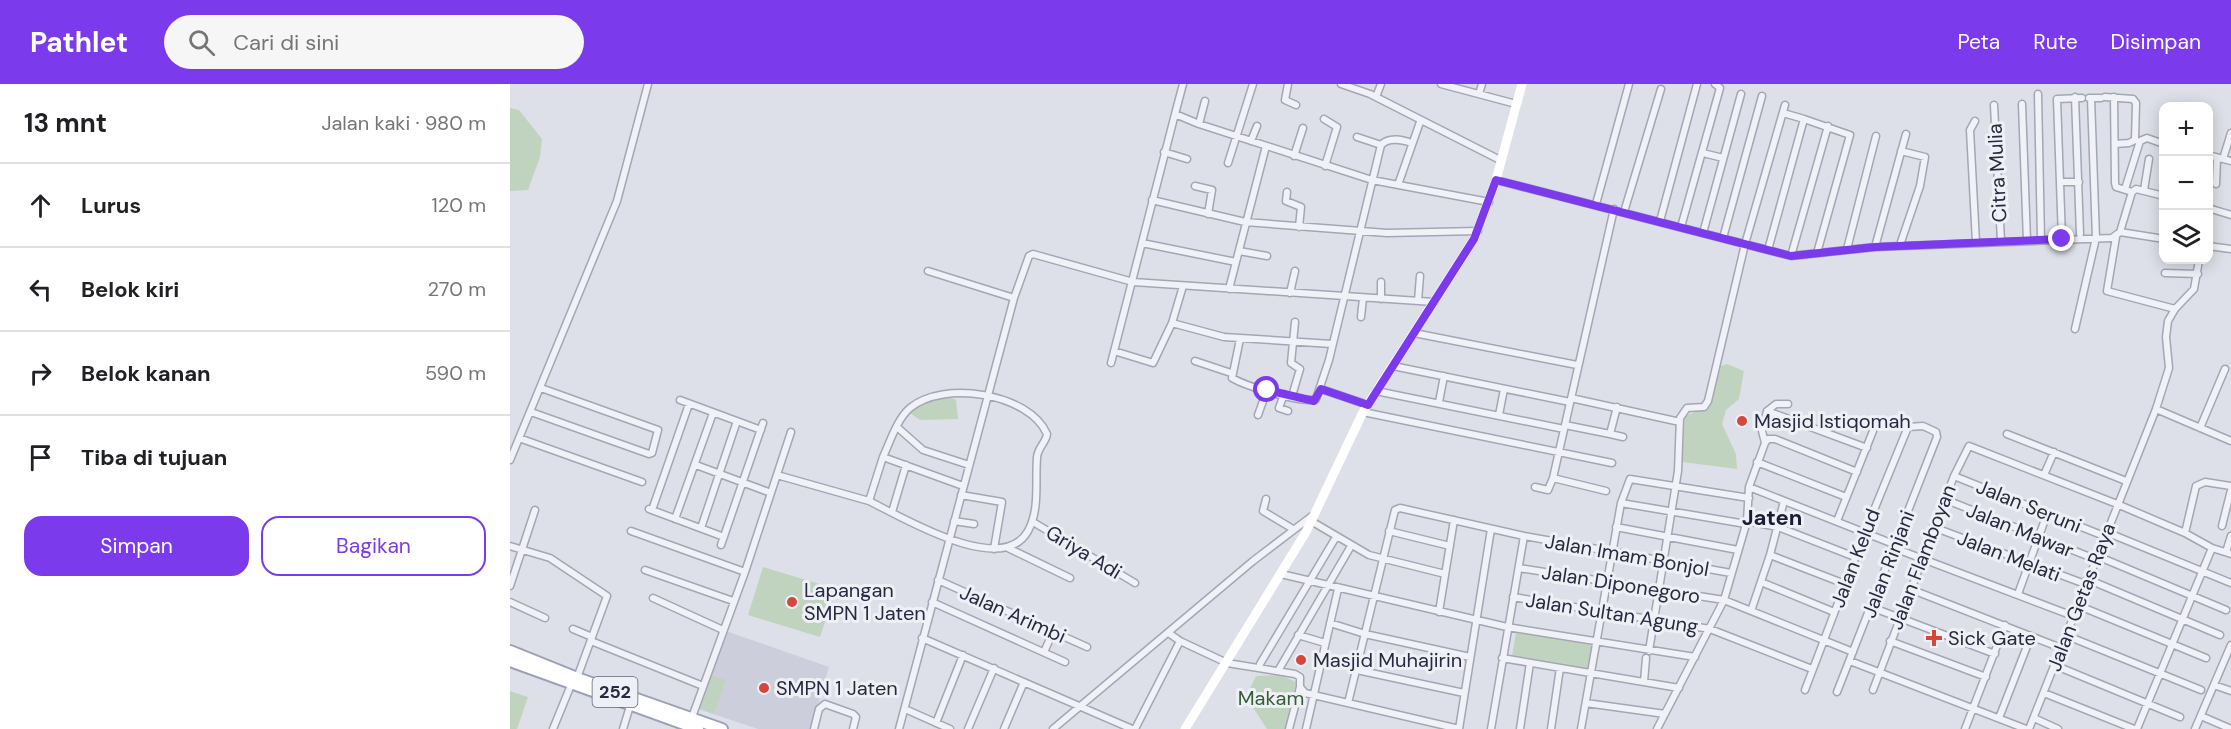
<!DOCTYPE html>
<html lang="id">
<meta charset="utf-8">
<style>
:root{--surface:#fff;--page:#f6f6f6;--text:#202124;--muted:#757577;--line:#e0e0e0;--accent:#7c3aed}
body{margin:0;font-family:"DM Sans",sans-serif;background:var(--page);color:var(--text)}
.controls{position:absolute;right:18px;top:18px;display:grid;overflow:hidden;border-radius:12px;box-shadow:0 3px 15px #0003}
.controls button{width:54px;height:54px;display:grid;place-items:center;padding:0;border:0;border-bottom:2px solid var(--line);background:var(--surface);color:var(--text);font:30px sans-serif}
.stop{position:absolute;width:18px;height:18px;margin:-14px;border:4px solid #7c3aed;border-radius:50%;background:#fff}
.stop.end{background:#7c3aed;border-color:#fff;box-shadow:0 2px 6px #0008}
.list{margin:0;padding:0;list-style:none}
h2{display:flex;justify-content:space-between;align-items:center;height:78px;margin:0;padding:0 24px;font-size:26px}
h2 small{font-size:20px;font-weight:400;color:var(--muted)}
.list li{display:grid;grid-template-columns:39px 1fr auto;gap:18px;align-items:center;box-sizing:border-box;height:84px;padding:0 24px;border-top:2px solid var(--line)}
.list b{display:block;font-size:22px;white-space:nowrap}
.list em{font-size:20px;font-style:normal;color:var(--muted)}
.actions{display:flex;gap:12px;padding:18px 24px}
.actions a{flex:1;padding:14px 0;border:2px solid var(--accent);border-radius:18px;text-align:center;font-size:21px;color:var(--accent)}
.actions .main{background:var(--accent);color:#fff}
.icon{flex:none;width:33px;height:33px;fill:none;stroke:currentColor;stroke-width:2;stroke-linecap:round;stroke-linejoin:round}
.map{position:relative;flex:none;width:1721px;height:645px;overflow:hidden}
header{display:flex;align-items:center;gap:36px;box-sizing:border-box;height:84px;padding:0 30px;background:var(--accent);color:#fff}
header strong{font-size:28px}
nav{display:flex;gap:33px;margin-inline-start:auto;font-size:21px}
.search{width:420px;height:54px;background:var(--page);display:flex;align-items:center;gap:15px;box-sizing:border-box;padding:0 21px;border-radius:33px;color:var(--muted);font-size:22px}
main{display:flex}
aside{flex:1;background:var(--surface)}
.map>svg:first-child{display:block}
.built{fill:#cccfdb}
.green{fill:#c0d3bf}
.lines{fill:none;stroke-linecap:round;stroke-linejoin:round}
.minor-casing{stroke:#a3a6b3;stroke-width:9}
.primary-casing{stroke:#9da1b5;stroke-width:14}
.minor{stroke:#f1f2f7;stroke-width:6}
.secondary{stroke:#fff;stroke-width:9}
.primary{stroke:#fff;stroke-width:10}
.route{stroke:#7c3aed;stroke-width:8}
.poi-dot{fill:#d7463b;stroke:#eef0f6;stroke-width:2}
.labels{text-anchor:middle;stroke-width:6;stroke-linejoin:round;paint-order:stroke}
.shield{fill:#eef0f6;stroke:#626577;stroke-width:1.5}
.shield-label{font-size:18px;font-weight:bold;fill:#262a41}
.street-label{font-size:20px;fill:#262a41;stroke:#eef0f6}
.poi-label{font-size:20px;fill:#262a41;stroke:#eef0f6;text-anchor:start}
.park-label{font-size:20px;fill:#335e34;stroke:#eef0f6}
.quarter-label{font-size:22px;font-weight:bold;fill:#191c32;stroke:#eef0f6}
</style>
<header>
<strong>Pathlet</strong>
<div class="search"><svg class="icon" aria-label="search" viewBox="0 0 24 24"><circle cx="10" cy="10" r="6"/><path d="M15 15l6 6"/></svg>Cari di sini</div>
<nav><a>Peta</a><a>Rute</a><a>Disimpan</a></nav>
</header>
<main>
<aside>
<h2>13 mnt<small>Jalan kaki · 980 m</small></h2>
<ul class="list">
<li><svg class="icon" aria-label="ahead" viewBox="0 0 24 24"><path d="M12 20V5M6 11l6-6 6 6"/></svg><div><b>Lurus</b></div><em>120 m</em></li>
<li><svg class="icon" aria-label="left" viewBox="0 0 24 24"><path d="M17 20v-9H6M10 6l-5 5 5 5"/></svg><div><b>Belok kiri</b></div><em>270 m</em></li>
<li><svg class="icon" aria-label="right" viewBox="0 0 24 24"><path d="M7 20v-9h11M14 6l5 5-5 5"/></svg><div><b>Belok kanan</b></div><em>590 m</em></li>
<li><svg class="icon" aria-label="arrive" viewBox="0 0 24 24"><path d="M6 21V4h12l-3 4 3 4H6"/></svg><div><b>Tiba di tujuan</b></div></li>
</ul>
<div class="actions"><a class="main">Simpan</a><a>Bagikan</a></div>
</aside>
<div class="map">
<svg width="1721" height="645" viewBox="0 0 1721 645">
<rect width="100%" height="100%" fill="#dee0e9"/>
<!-- built -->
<path class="built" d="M216,547L319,583L301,645H248L188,625Z"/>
<!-- green -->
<path class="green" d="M0,24L9,26L32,55L30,73L18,106L0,107Z
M1217,280L1234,287L1229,315L1216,326L1212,340L1226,370L1227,385L1172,378L1175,332L1198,323L1210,282Z
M438,312L446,316L448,335L410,336L400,329L411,319Z
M253,483L326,505L310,553L238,531Z
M1006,548L1082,561L1078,585L1002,572Z
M771,591L786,598L775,645H757L744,625L734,617L746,592Z
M202,592L216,596L204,630L190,624Z
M0,607L18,613L7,645H0Z"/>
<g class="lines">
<defs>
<path id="minor" d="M673,0L665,30L689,40L862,96L979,118
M778,0L775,16L786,21
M831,0L860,10L990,76
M931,0L1006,20
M969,10L972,0
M1528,10L1531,156
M866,13L871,0
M1565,13L1570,150
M1595,13L1623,15L1626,19L1625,56L1619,59L1605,60
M1604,13L1605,99L1606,103L1622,108
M1579,14H1591
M1512,20L1517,157
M1484,21L1491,157
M814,35L827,43L815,82
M1294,35L1340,51L1307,169
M1465,37L1460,46L1466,158
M689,40L695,17
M847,53L871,61
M741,57L747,42
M654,68L677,75
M1193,69L1213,74
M1698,71L1721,77
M784,72L793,44
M1713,75L1721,49
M718,79L743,0
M986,96L1281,172L1365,163L1602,154L1610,148L1622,108
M1550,98H1569
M1706,100L1707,74
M888,101L910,38
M685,102L702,106L698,130
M1615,105L1630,57L1637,54L1654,60
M1634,106L1639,75
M777,108L776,117L791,123L789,143
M1622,108L1626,105L1654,112
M642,116L735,138L877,149L968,147
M1086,120L1119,0
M1698,124L1721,131
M1114,128L1151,5
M1150,137L1187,0
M1171,143L1210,4L1205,0
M1610,148L1654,155
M1193,149L1231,10
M1606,153L1597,207L1665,225
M1213,154L1252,12
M1552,155L1547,15L1572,14
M632,159L726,178
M1390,161L1410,102L1415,73L1391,67
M1698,162L1721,165
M1365,163L1396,50
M1337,165L1366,52
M1258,166L1294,35L1273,29
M729,167L757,172
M1281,172L1318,42
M418,187L504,214
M1655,189L1688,190
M719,205L756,62
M780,209L785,187
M871,215V198
M908,217L910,192
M851,233L853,214
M662,239L714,253L822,260
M1565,245L1586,154L1581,14
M904,249L1067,281
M730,255L722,294C736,302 792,320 806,315L819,276L871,61C879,52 893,56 902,59
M604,267L643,279L662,239L673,202
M685,277L721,289
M601,279L665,30
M883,282L1060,318
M811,305L858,321
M866,307L1054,345
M774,310L769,324L778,327
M782,312L790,285L781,279L785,238
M1061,314L1170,338
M170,316L251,346
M929,318L934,292
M1107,323L1100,350L1113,353
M1646,325L1721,357
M1257,327L1357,364
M21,328L139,370L142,369L148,346L31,304
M853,328L1102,379
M748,331L757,306
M989,331L994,305
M1055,341L1100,350
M387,343L413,366L459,381
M1690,344L1715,285
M1497,350L1616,397
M9,354L132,398
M1255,359L1258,355H1265L1347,388
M0,376L107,117L138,0
M1247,378L1336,413
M186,381L261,409
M267,391L359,417L373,373
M1534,391L1544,368
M1444,392L1594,452
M1043,394L1096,407
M1025,403L1038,406L1043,394L1104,125
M1239,403L1386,461
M451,411L492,418L484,465
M756,415L753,427L783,445
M1434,415L1585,475
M359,417C392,433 492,494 518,447C530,425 525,399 527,374C527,364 536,359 537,350C519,309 433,296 400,324C387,335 380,358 373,373L453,402
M1111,419L1236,440
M139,425L214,453
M142,426L179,320
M382,428L396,381
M165,435L203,329
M444,437L464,440
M801,437L859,471L935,490
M1237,437L1268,443L1345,473
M1327,437L1363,347
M523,438L625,499
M1712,442L1721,406
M1106,443L1228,466
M1423,443L1575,500
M191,444L227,337
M121,447L235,488
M879,447L940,462
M1596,448L1721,499
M1675,449L1686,402L1695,398L1721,402
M211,461L253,339
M0,462L40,474L97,512L67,594
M498,464L560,494
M1384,464L1563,532
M1716,468L1721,452
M1260,471L1335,500
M1587,472L1716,526
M1009,484L1214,516L1343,568
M135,486L223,517
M771,490L997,543L1185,573
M1577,495L1710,551
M428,496L577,563
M1251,498L1324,528
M0,502L25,426
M1400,505L1551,564
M1508,510L1537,430
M1003,513L1200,545L1302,585
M143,514L213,546
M0,518L35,534
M422,518L555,578
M1567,521L1696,574
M1361,523L1485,570
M1241,527L1260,471L1274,417
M929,528L944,436
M820,539L855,550L960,573
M63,545L82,553
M788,551L815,559
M1555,551L1691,606
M412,554L622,645
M81,557L193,602
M670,557L717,579L785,590L790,593V603L795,609L949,645
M1380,557L1476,593
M1139,567L1168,387L1170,334L1177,324L1194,323L1198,317L1235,160L1275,21
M534,568L543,548
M992,574L1169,604
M1340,577L1516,645
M750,580L826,453
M1544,581L1670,633
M847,586L954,609
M768,587L841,462
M1134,598L1136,574
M1704,601L1721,607
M1295,606L1355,448L1398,343L1413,342L1426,348L1427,353L1327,608
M1363,606L1444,392L1459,362L1607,420L1675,449L1702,464L1721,470
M1534,609L1624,645
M838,619L885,426L890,424L1014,452L1221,489
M1076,619L1155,630
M395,625L440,645
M1691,632L1721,645
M1489,634L1521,552
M1524,634L1548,645
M181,636L235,488L281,348
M426,639L453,571
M43,645L61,601
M113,645L120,622
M304,645L309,625L315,620L343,630L346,633L343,645
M389,645L504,214L519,172L523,170L623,198L924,218
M458,645L484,584
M494,645L514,598
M543,645L743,477L802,432
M625,645L670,557L660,550
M779,645L790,603
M796,645L828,505
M949,645L981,445
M981,645L1014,452
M1010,645L1020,579
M1041,645L1050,584
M1071,645L1111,419L1120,395L1239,414
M1147,645L1214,516L1237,437L1239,403L1255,359L1252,347L1257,327L1266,320H1278
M1455,645L1495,541
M1519,645L1646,325L1659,284L1656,253L1658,237L1665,225L1684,205L1689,176
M1627,645L1702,464
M1685,645L1721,561"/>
<path id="primary" d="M0,567L67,594L212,645
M0,577L188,645"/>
</defs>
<!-- minor casing -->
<use href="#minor" class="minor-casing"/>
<!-- primary casing -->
<use href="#primary" class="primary-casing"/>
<!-- minor -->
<use href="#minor" class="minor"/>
<!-- secondary -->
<path class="secondary" d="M675,645L796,448L853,328L964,155L986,96L1012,0"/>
<!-- primary -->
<use href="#primary" class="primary"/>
</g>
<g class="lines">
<!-- route -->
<path class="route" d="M757,306L804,317L811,305L858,321L964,155L986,96L1281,172L1365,163L1552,155"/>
</g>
<!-- markers -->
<g class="poi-dot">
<circle cx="1232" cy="337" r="6"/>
<circle cx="282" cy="518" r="6"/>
<path d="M1421 545h6v6h6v6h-6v6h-6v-6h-6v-6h6z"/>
<circle cx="791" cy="576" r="6"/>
<circle cx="254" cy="604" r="6"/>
</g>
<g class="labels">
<!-- shield labels -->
<rect class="shield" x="82.5" y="593" width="45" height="30" rx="4.5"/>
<g class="shield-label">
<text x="105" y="614">252</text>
</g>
<!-- street labels -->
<g class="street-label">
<text transform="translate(1487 89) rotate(-93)" y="7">Citra Mulia</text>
<text transform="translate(1519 422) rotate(22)" y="7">Jalan Seruni</text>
<text transform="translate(1510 446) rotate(22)" y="7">Jalan Mawar</text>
<text transform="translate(574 468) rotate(31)" y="7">Griya Adi</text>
<text transform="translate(1117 471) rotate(10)" y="7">Jalan Imam Bonjol</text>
<text transform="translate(1499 472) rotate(21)" y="7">Jalan Melati</text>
<text transform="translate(1412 473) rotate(-69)" y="7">Jalan Flamboyan</text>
<text transform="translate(1345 474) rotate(-69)" y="7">Jalan Kelud</text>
<text transform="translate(1378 480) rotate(-69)" y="7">Jalan Rinjani</text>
<text transform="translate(1111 500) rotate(9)" y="7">Jalan Diponegoro</text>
<text transform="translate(1571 513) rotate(-69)" y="7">Jalan Getas Raya</text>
<text transform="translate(1102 529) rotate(9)" y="7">Jalan Sultan Agung</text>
<text transform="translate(503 530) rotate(24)" y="7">Jalan Arimbi</text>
</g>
<!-- poi labels -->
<g class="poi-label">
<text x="1244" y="344">Masjid Istiqomah</text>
<text x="294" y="513">Lapangan<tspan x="294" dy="23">SMPN 1 Jaten</tspan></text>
<text x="1438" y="561">Sick Gate</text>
<text x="803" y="583">Masjid Muhajirin</text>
<text x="266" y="611">SMPN 1 Jaten</text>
</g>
<!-- park labels -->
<g class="park-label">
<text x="761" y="621">Makam</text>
</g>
<!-- quarter labels -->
<g class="quarter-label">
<text x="1262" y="441">Jaten</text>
</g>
</g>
</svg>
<div class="controls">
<button>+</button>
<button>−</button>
<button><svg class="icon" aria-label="layers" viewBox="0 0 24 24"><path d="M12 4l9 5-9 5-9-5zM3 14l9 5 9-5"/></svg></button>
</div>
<div class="stop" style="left:757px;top:306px"></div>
<div class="stop end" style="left:1552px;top:155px"></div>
</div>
</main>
